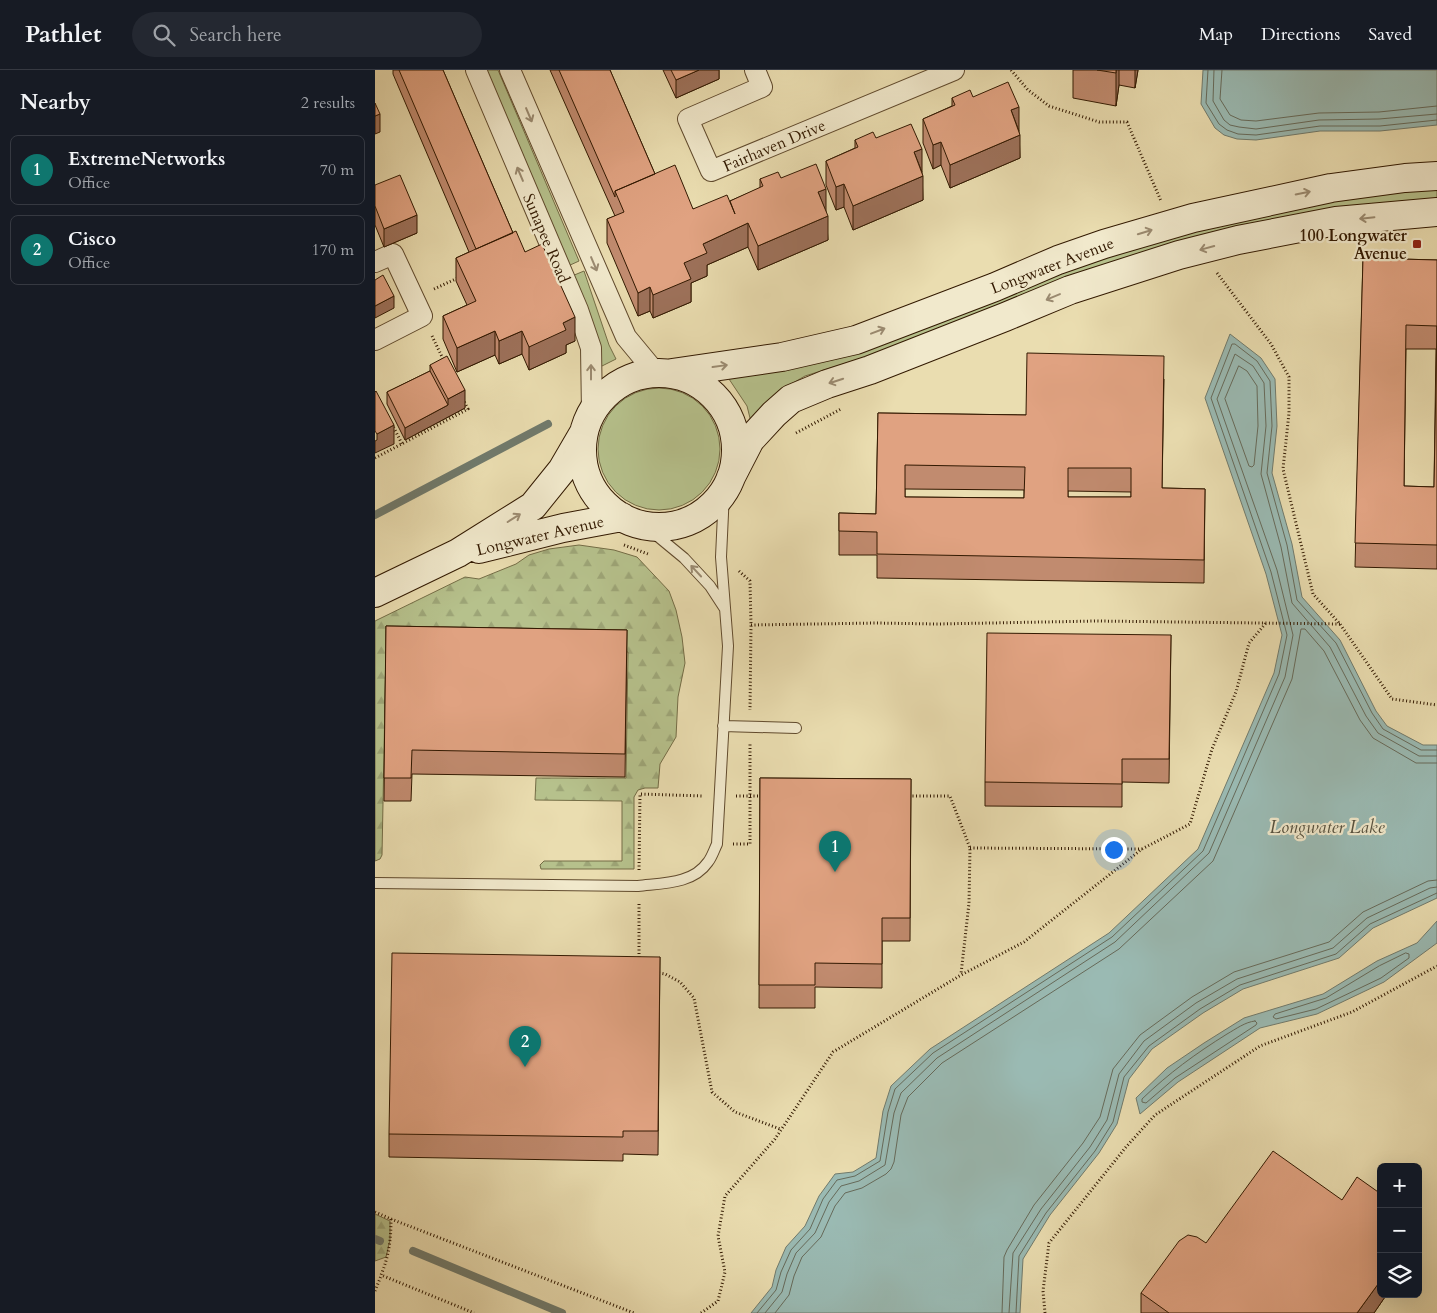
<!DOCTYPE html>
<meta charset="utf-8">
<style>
:root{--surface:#171b24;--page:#242831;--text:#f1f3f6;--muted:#9ea1a6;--line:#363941;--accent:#0f766e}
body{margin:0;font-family:Cardo,serif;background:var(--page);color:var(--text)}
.controls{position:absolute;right:15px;bottom:15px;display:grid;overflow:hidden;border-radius:8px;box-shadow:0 5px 20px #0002}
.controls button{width:45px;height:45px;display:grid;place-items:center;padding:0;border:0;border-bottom:1px solid var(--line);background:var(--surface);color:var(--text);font:25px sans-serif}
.you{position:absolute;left:738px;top:779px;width:18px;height:18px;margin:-12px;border:4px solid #fff;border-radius:50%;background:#1a73e8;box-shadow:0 0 0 8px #1a73e833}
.badge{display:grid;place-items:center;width:32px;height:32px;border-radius:50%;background:var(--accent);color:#fff;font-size:16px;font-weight:700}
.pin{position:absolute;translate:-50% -41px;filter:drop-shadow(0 1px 2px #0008)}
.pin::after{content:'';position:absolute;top:26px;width:18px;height:15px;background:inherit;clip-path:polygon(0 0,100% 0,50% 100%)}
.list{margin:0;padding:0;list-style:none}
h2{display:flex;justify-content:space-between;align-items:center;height:65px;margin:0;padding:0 20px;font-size:21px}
h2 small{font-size:16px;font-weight:400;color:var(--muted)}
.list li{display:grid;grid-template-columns:32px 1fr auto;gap:15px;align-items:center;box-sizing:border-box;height:70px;margin:0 10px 10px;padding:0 10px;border:1px solid var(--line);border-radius:8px}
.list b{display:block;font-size:19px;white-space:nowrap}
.list p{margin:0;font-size:16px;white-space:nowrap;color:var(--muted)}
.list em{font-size:16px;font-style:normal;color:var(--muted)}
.icon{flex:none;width:28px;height:28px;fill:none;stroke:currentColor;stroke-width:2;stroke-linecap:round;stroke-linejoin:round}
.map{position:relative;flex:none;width:1062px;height:1243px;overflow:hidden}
header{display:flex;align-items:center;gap:30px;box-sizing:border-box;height:70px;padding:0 25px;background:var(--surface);border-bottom:1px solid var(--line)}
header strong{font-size:24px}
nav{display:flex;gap:28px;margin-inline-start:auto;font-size:18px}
.search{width:350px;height:45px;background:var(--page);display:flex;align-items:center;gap:12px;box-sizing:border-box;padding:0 18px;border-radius:28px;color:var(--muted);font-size:19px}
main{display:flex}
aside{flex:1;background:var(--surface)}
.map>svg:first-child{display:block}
.green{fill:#b6c18c;stroke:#746d46}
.forest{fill:url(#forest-firs);stroke:#746d46}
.water{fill:#9abab3;stroke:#707a6c}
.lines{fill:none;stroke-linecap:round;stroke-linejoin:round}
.shore{stroke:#666a5a;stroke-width:1}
.stream{stroke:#707a6c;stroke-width:8}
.lane-casing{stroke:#604a2d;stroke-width:12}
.street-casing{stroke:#604a2d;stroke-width:22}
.secondary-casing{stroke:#321901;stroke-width:30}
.path{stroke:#321901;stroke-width:3;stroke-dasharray:1 2.5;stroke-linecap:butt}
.lane{stroke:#f1e9cc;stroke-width:10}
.street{stroke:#f1e9cc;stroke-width:20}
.secondary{stroke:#f1e9cc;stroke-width:28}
.wall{fill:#c18b6f;stroke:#321901;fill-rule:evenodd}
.shaded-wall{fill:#9d715a;stroke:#321901}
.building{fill:#e0a281;stroke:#321901;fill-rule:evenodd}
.oneway{stroke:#9b8b71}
.poi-dot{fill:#8f2418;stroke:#f1e9cc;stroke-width:2}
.labels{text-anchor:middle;stroke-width:4.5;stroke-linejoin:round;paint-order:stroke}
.street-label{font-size:16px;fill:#321901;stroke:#f1e9cc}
.poi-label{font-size:16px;font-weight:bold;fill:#321901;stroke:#f1e9cc;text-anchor:end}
.water-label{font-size:18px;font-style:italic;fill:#56513f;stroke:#f1e9cc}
</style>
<header>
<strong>Pathlet</strong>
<div class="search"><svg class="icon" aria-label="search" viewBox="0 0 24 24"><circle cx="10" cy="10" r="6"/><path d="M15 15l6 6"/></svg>Search here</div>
<nav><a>Map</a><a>Directions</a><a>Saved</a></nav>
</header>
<main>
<aside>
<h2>Nearby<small>2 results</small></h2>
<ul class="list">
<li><span class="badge">1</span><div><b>ExtremeNetworks</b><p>Office</p></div><em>70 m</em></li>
<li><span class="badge">2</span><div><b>Cisco</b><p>Office</p></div><em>170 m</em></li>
</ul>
</aside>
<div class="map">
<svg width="1062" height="1243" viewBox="0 0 1062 1243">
<defs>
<pattern id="forest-firs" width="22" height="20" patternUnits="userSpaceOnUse" patternTransform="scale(1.25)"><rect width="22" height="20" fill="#b6c18c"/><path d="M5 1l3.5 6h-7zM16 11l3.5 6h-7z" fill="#9da577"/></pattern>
</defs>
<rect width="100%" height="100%" fill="#eaddb0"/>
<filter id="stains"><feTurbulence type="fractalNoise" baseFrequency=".004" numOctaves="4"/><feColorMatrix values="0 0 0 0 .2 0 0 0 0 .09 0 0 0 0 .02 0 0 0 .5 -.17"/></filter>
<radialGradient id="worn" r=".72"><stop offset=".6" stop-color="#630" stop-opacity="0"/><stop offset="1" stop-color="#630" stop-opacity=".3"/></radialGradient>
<!-- green -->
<path class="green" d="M111,0H123L204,191L193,196Z
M1062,114V129L1024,132L953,141L430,306C404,321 393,328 376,352L372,336L354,309L702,192L885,140Z
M209,201L234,275L241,289L223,298L197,206Z
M223 379a61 61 0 1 1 122 0a61 61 0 1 1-122 0Z"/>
<!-- forest -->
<path class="forest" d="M204,475L239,480L262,487L294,521L301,540L307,567L310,593L303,627L301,667L285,694L283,718H270L263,720L259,727V799H166L165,795L169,791H247V731L160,730L161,708H251L253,582L11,579L7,785L5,789L0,791V551L90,507L104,509L141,494L154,485L174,479Z
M0,1144L15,1151V1170L11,1187L0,1191Z"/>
<!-- water -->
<path class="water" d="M828,0H1062V55L1005,61H945L881,70L862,69L849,65L840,58L826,34Z
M855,264L886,288L900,309L902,356L897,403L917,474L927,527L965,570L1001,641L1012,656L1048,675H1062V828L998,858L964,888L868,919L828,943L777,979L754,1009L742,1054L724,1083L675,1145L648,1189L645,1243H376L397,1217L401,1200L411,1177L430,1156L444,1126L460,1104L478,1102L501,1088L508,1041L516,1016L555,979L734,863L823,779L899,603L907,565L891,504L830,328Z
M1062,851V873L1009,912L942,944L885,958L803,1012L765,1044L761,1028L792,998L829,973L869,948L948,924L1002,891L1042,873Z"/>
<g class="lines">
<!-- shore -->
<path class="shore" d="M833,0L831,33L844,54L852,60L863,64L881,65L945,56H1005L1062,50
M839,0L838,31L849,50L855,55L864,57L881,59L944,50L1004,49L1062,44
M847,0L845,29L855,45L866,50L881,51L944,43L1004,42L1062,36
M864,296L872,301L882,316L883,356L879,395L877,397L874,396L850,329Z
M1031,883L1034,884V888L1006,908L941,939L901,949L898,947L900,944L951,928L1004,896Z
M880,951L882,953L881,955L800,1008L771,1033L767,1032V1029C794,1003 820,984 852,964C861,959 870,952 880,951Z
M382,1243L401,1220L406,1202L416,1180L435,1159L448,1129L462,1110L480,1106L505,1091L513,1042L520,1019L558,983L737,867L828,781L904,604L912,565L896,502L836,328L857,274H860L882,291L895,311L897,356L892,403L912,475L922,530L961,573L997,643L1008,659L1046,680H1062
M390,1243L407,1222L412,1204L421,1183L440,1163L454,1132L466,1116L484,1111L510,1095L519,1043L526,1023L562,988L740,872L834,783L910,607L918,565L902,500L842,329L860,284L878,296L889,313L891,356L886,404L906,477L917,533L955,577L991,646L1003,663L1044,686H1062
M400,1243L414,1225L419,1206L427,1187L446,1167L460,1136L470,1123L487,1118L511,1104L516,1099L519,1092L526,1045L533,1027L567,993L744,879L838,791L917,609L926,559H930L949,581L985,650L998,668L1041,693H1062
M627,1243L629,1187L632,1180L659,1135L708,1073L725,1047L738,999L765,965L817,927L859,902L954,872L988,842L1053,811L1062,810
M634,1243L638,1183L666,1139L715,1077L732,1050L744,1004L769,971L821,933L862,909L958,878L992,848L1055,818L1062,817
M641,1243L644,1186L671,1143L720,1081L738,1052L749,1007L774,976L825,939L865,915L961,884L995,854L1062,823"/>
<!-- stream -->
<path class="stream" d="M0,445L173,354
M0,1169L5,1171
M38,1181L187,1243"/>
<defs>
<path id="lane" d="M269,455L309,488L335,516L350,539
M348,656L421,658
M0,813L263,816C288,813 318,814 333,792C337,787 339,780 342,774L353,576L346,487L349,422"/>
<path id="street" d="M101,0L203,240L216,278L217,342
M135,0L251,267L280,302
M380,0L387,17L313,49L336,101L579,0
M0,192L18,184L47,246L0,270"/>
<path id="secondary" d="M297,303L407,287L481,270L620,217L683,190L729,174L818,148L956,118L1030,108L1062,106
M207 380a77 77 0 1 1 154 0a77 77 0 1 1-154 0Z
M356,407L375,370L399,344L416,329L452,314L495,300L630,247L695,220L804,185L863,170L961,151L1062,142
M104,479L188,458L247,447
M0,523L83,483L158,436L187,400L208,364"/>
</defs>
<!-- lane casing -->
<use href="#lane" class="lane-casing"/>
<!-- street casing -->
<use href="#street" class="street-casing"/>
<!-- secondary casing -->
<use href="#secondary" class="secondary-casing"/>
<!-- path -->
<path class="path" d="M636,0L653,20L674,36L724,52H752L786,131
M842,203L896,274L914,307V343L908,399L938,524L965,554L1017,629L1062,635
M59,219L85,207
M57,266L69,291
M17,354L27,374
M421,363L466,339
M0,388L93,339L89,331
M249,475L273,484
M364,501L375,511L376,555L375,640
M376,555L501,553L562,554L722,551L965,554
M361,726H388
M534,726H575L595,778L594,833L586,904
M358,774H375V674
M595,778L767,779
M264,800L265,724L328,726
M264,834V890
M284,903L290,904L305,912L319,928L337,1022L360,1042L405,1059
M0,1142L16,1149C16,1169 14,1186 6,1205L99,1243
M16,1149L259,1243
M0,1221L6,1206
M326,1243L343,1231L350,1202L343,1166L350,1126L400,1069L458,982L586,905L649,872L767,779L815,754L837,679L861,622L874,573L891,553
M670,1243L668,1221L674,1173L751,1077L780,1045L885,976L977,942L1062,896"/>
<!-- lane -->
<use href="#lane" class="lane"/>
<!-- street -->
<use href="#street" class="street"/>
<!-- secondary -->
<use href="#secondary" class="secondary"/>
</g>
<!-- wall -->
<path class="wall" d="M18,0H68L138,163L150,182L200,271L191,275V283L154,300L147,284L124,294L120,285L82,302L68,269V246L92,235L81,211V188L94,182L18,4Z
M175,0H235L280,104L318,139L355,134V131L385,118V109L406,108L451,142L453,170L383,200L373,177L332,195V206L316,213V232L278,248L275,241L263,246L232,173V149L240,146Z
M288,0H344V9L301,28Z
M698,0H763L760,18L744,15L741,36L698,28Z
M598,27L644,61L645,88L575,118L566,95L558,99L548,73V49L577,36V28Z
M501,68L547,102L548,130L478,160L469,137L461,140L451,115V91L480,78V70Z
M0,115L42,163L9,177L0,155Z
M988,188L1062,190V499L980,497ZM1031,279H1061L1059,417L1029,416Z
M55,295L90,338L30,370L12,334V322L55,301Z
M789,309L787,418L830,419L829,513L502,508V485H464V443L501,444L503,343L651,345ZM530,419L649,420V428L530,427ZM693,421L756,422V427H693Z
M11,556L252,560L250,707L37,704L36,731H9Z
M796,565L794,713L747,712V737L610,736V712Z
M385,708L536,709L535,871H507V918L440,917V938H384Z
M285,887L283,1085L248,1084V1091L14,1087V1064Z
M831,1173L1012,1224L999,1243H766V1223Z"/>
<!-- shaded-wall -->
<path class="shaded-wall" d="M324,0H344V9L301,28V10Z
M741,0H744V15L741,36Z
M760,0H763L760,18Z
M644,37V61L636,40Z
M5,44V62L0,64V46Z
M645,65V88L575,118V95Z
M566,72V95L558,99V75Z
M547,79V102L539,82Z
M548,106V130L478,160V136Z
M469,114V137L461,140V117Z
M451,119V142L443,122Z
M42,145V163L9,177V159Z
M453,146V170L383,200V176Z
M373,153V177L332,195V206L316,213V232L278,248V225L328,174Z
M275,217V241L263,246V223Z
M19,226V238L0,248V236Z
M200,247V271L191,275V283L154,300V277L188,253Z
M120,261V285L82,302V278Z
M147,261V284L124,294V271Z
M90,320V338L30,370V358L73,335V329Z
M19,355V374L0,383V371L2,370V364Z
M1046,1153V1177L1043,1181V1158Z
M1006,1210V1224H1012L999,1243H982Z"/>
<!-- building -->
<path class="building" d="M24,0H68L138,163L101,179Z
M184,0H235L280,104L240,121V127Z
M296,0H324L301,10Z
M722,0H741V3Z
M633,12L644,37L636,40L645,65L575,95L566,72L558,75L548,49L580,35L577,28L595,20L598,27Z
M0,33L5,44L0,46Z
M536,54L547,79L539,82L548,106L478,136L469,114L461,117L451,91L483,77L480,70L498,62L501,68Z
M441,94L451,119L443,122L453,146L383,176L373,153L328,174L332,183L309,193L316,209L278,225L275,217L263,223L232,149L249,142L240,121L300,95L318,139L352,125L360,144L355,131L388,116L385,109L403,102L406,108Z
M25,105L42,145L9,159L0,136V115Z
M141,161L150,182L167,174L200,247L188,253L191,260L154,277L147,261L124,271L120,261L82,278L68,246L101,231L81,188Z
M988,188L1062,190V475L980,473ZM1031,255L1062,256L1059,417L1029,416Z
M8,205L19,226L0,236V210Z
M652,283L789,286L787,418L830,419L829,490L502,484V462L464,461V443L501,444L503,343L651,345ZM530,395L650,397L649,428L530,427ZM693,398H756V427H693Z
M72,286L90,320L73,329L55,295Z
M55,301L73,335L30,358L12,322Z
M1,321L19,355L2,364L0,361V322Z
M11,556L252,560L250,684L37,680L36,708H9Z
M612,563L796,565L794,689H747V714L610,712Z
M385,708L536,709L535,848H507V894L440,893V915H384Z
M17,883L285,887L283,1061H248V1067L14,1064Z
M898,1081L967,1130L982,1107L1006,1124V1210L982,1243H794L766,1223L804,1171L813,1165L822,1167L831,1173Z
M1043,1151L1046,1153L1043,1158Z"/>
<!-- one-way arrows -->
<defs><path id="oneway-shaft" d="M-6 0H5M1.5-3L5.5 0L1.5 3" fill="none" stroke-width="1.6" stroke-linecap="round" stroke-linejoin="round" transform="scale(1.25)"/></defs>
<g class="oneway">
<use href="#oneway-shaft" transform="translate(154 45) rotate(67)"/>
<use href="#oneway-shaft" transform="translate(145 104) rotate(-113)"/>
<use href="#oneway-shaft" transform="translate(928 123) rotate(-11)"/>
<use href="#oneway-shaft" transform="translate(992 148) rotate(174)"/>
<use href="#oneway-shaft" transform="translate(770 162) rotate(-17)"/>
<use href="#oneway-shaft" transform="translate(832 178) rotate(165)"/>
<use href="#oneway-shaft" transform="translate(219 194) rotate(67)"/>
<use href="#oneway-shaft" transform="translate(678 227) rotate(157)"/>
<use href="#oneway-shaft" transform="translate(503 261) rotate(-21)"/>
<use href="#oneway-shaft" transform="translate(345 296) rotate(-8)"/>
<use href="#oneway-shaft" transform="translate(216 302) rotate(-90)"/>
<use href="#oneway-shaft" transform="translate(461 311) rotate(162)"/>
<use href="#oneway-shaft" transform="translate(139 448) rotate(-32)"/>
<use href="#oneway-shaft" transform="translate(321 501) rotate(-133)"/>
</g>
<!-- markers -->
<rect class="poi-dot" x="1037" y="169" width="10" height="10" rx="2.5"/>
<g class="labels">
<!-- street labels -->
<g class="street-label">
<text transform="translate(399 75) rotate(-23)" y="6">Fairhaven Drive</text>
<text transform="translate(172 168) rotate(67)" y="6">Sunapee Road</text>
<text transform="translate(677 195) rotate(-21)" y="6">Longwater Avenue</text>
<text transform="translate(165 465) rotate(-13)" y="6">Longwater Avenue</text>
</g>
<!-- poi labels -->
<g class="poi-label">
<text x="1032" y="171">100 Longwater<tspan x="1032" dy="18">Avenue</tspan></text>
</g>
<!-- water labels -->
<g class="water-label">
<text x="952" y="763">Longwater Lake</text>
</g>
</g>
<rect width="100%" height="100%" filter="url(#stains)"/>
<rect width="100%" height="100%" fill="url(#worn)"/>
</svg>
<div class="controls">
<button>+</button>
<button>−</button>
<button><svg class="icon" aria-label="layers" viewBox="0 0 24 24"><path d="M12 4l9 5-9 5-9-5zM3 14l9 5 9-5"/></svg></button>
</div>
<div class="you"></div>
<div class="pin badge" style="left:460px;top:802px">1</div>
<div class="pin badge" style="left:150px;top:997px">2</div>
</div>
</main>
